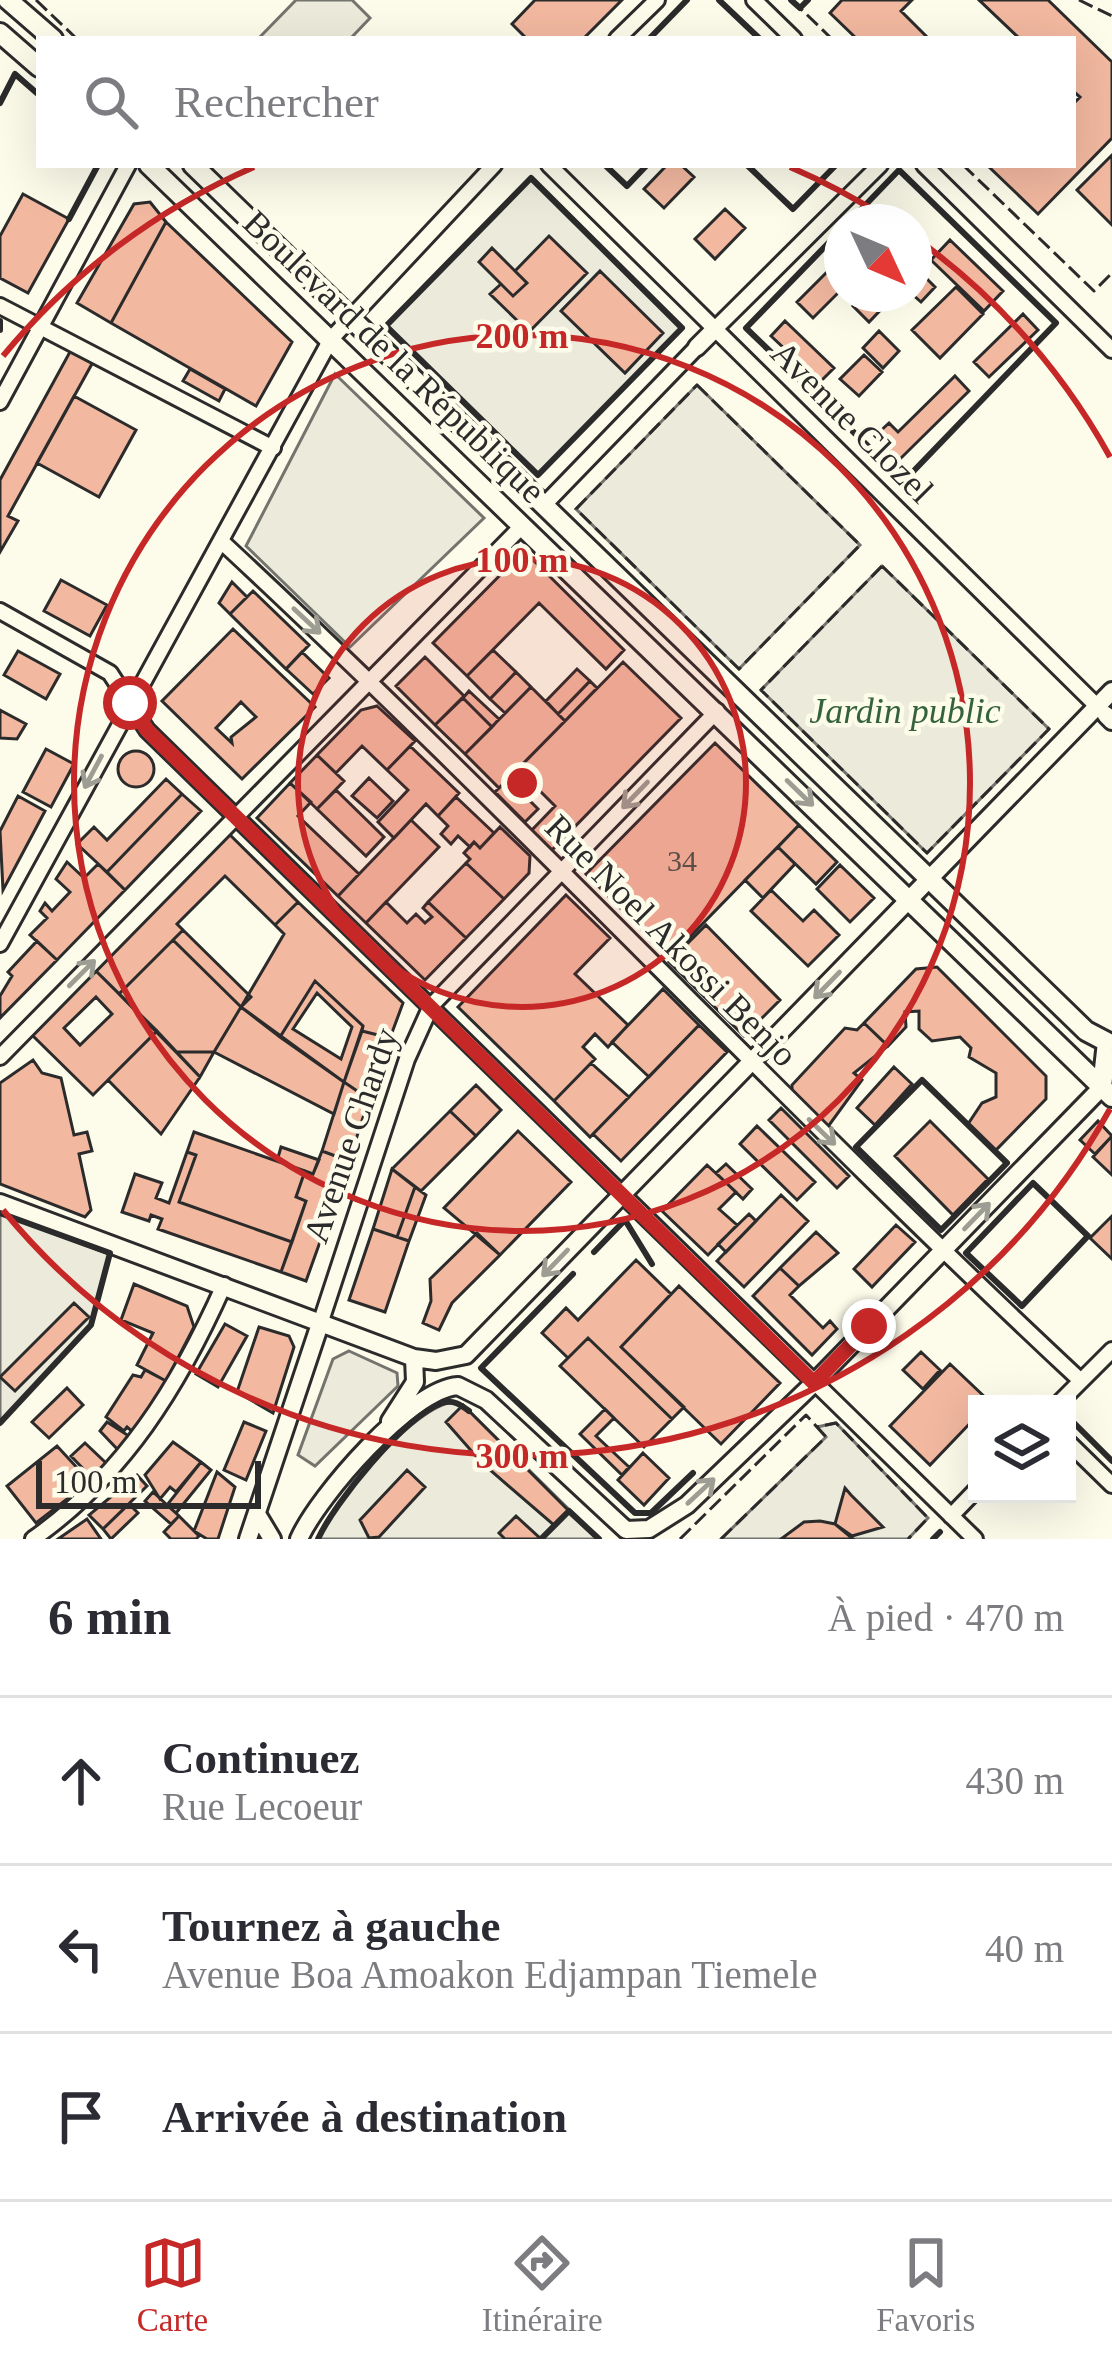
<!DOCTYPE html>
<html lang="fr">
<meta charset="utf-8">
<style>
:root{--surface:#fff;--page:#f2f2f3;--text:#2b2b33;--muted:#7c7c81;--line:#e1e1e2;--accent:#c62828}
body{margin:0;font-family:"Times New Roman",serif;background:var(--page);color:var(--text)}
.controls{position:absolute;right:36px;bottom:36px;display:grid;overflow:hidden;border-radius:0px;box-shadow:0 12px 48px #0002}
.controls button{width:108px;height:108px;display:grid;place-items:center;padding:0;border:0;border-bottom:3px solid var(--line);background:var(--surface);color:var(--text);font:60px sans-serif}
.compass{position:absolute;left:824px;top:204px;width:108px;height:108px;border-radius:50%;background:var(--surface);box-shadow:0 12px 48px #0002;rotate:134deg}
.scale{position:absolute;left:36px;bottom:30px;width:225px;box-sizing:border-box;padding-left:12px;border:6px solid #2b2b2b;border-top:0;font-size:33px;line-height:42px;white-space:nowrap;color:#2b2b2b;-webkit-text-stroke:9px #fdfbea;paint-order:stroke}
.stop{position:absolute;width:36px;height:36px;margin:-27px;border:9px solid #c62828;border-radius:50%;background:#fff}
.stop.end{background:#c62828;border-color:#fff;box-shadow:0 3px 12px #0008}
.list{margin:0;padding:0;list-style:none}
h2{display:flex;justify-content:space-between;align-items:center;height:156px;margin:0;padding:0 48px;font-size:51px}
h2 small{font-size:39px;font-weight:400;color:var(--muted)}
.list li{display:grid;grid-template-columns:78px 1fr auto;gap:36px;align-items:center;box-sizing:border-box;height:168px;padding:0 48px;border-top:3px solid var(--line)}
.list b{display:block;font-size:45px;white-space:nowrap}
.list p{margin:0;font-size:39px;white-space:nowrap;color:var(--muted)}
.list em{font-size:39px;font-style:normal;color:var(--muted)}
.icon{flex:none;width:66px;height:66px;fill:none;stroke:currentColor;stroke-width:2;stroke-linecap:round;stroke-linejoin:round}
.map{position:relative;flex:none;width:1112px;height:1539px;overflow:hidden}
.search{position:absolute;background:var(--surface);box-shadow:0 12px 48px #0002;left:36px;right:36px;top:36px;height:132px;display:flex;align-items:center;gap:30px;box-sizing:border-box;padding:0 42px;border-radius:0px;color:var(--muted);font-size:45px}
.sheet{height:660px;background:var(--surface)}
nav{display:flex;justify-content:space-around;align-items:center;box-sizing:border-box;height:168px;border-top:3px solid var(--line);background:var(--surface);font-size:33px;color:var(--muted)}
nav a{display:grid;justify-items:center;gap:6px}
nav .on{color:var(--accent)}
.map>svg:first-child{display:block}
.green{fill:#ecebdb;stroke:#74746e;stroke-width:3}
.building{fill:#f2b8a0;stroke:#2b2b2b;stroke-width:3;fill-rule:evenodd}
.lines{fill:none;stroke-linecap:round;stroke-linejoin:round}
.minor-casing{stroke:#2b2b2b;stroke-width:20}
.tertiary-casing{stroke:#2b2b2b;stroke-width:22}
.secondary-casing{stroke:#2b2b2b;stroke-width:24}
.minor{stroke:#fdfbea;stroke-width:14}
.tertiary{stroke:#fdfbea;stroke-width:16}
.secondary{stroke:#fdfbea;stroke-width:18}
.fence{stroke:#2b2b2b;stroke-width:3;stroke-dasharray:15 6;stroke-linecap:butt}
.wall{stroke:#2b2b2b;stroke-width:6}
.oneway{stroke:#9e9d94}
.route{stroke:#c62828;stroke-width:15}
.ring{fill:none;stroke:#c62828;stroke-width:6}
.labels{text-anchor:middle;stroke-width:9;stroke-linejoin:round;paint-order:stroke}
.number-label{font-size:30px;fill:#5d4e48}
.street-label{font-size:36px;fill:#2b2b2b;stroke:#fdfbea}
.park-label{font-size:36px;font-style:italic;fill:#34623c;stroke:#fdfbea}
.centre{fill:#c62828;stroke:#fdfbea;stroke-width:6}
.ring-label{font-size:36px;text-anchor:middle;font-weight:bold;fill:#c62828;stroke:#fdfbea;stroke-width:9;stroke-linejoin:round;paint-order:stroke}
</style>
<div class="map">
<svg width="1112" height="1539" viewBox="0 0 1112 1539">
<rect width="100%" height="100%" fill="#fdfbea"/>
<!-- green -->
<path class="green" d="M296,0H352L370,18L350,39H258Z
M531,178L682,328L538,475L386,326Z
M335,374L484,518L350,647L246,546Z
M697,385L860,545L739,669L576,509Z
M882,566L1049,729L927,853L761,690Z
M0,1213L110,1253L91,1325L0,1423Z
M349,1351L397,1373L398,1386L315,1466L298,1455L333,1359Z
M454,1402L463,1405L599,1539H318C335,1502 413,1406 454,1402Z
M836,1423L928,1518L908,1539H721L826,1437L817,1427Z"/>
<!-- building -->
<path class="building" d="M535,0H622L583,39H527L512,24Z
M842,0H912L901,11L929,39H857L830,13Z
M979,0H1048L1112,62V138L1038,214L987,165H1073V104L1080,97L1073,91V39H1020Z
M1112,155V225L1077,190Z
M667,165H681L694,177L664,208L644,189Z
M23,194L69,219L28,293L0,278V236Z
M150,202L166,222L111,323L77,303L134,204Z
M725,209L745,228L715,259L695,239Z
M166,222L292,342L256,406L111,323Z
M549,236L587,273L529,332L490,294L501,284L513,296L527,283L515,271Z
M950,240L1003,291L984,311L931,260Z
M492,248L527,283L513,296L479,262Z
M842,257V289L813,318L797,302Z
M917,269L935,287L921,302L912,294Z
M600,271L663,333L625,373L561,311Z
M956,287L983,314L940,358L912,330Z
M865,294H896L869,322L853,306Z
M1023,314L1038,330L989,377L974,362Z
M785,321L834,368L820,382L771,336Z
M879,331L899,351L883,368L863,348Z
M71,350L93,362L8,516L18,521L0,552V480Z
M864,355L882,372L859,396L840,379Z
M190,369L225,389L219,401L183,381Z
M955,376L969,391L899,460L875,436L889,423L898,432Z
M74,396L136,430L99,497L37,463Z
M524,551L624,650L606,669L539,603L467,676L433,643Z
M61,580L107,605L90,636L44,611Z
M232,582L247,597L230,614L219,603Z
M253,591L309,645L286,669L230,614Z
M233,629L315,707L242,779L162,701ZM241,702L256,717L231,737L232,743L216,728Z
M493,650L516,672L490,699L467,676Z
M18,651L60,674L46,699L4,675Z
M302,652L329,678L313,694L286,669Z
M425,657L464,696L435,725L396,686Z
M623,662L681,718L551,851L531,831L555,806L518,769Z
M577,669L590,681L558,714L546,701Z
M516,672L531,687L505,713L490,699Z
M590,681L597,688L565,721L558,714Z
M531,687L565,721L499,788L465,754Z
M469,691L499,719L492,727L463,698Z
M463,698L492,727L465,754L435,725Z
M377,706L415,741L387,770L362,746L336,773L317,755L361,710Z
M0,710L26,724L17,739L0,738Z
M715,743L799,825L670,957L586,874Z
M410,746L459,793L438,816L426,804L394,838L378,822L408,790L387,770Z
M46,749L74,764L51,807L23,792Z
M118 769a18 18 0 1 1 36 0a18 18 0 1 1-36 0Z
M317,755L344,781L317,809L290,783Z
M369,778L393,801L377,818L352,796Z
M166,779L182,794L107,872L77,844L94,827L107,840Z
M508,779L538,809L525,822L495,792Z
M290,783L311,802L298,816L359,874L338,896L257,818Z
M336,790L384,837L366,856L317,809Z
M182,794L201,811L125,890L107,872Z
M18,796L45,811L3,890L0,831Z
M456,797L494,833L480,848L474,842L470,847L458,836L451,844L441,834L448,826L438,816Z
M411,820L439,847L366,923L338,896Z
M799,825L837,862L816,884L778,847Z
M500,827L530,856L529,873L504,899L466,863L470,859L464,853L474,842L480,848Z
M223,828L298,902L275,925L225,876L177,924L183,930L119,994L95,970L192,872Z
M778,847L795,864L763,898L745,880Z
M67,862L84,878L98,864L125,890L57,960L30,935L47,918L40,911L45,903L52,911L70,892L56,879Z
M466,863L504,899L466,938L428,902Z
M840,865L874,898L850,922L817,889Z
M771,890L803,921L814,910L839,935L808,966L751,911Z
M566,895L610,938L575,974L628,1025L608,1047L595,1034L583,1047L595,1059L554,1101L458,1007Z
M298,902L403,1003L390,1038L362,1031L363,1026L315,981L280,1037L241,1007L284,934L275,925Z
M386,902L407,923L416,914L425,923L432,917L423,908L428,902L466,938L425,980L366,923Z
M706,925L780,1000L744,1036L669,962Z
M183,930L251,997L241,1007L173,940Z
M173,940L241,1007L214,1052H176L119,994Z
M37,941L57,960L0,1018V996L12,976L8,972Z
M937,967L1046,1076V1099L995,1151L968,1124L982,1103L996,1097V1073L969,1057L971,1048L960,1037L932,1041L919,1029V1011L905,1012L906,1027L888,1046L864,1023L916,969Z
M95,970L157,1031L93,1095L32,1035ZM96,997L112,1014L80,1045L64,1028Z
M315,981L363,1026L344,1082L280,1037ZM317,993L352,1027L341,1059L293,1029Z
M663,989L699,1025L649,1077L612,1042Z
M241,1007L344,1082L334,1114L214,1052Z
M864,1023L888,1046L854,1073L862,1080L827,1128L792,1095V1085L845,1028L857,1030Z
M699,1025L727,1052L621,1161L593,1134Z
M157,1031L200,1077L161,1134L108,1080Z
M362,1031L390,1038L369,1099L344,1082Z
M176,1052H214L200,1077Z
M33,1060L42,1073L61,1078L74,1135L87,1132L92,1151L79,1154L91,1210L85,1217L0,1184V1083Z
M591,1063L629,1097L590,1137L554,1101Z
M894,1067L912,1084L875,1125L857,1108Z
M344,1082L369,1099L349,1161L322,1151Z
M476,1085L501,1110L476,1136L450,1111Z
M781,1108L849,1176L837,1188L769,1120Z
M450,1111L476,1136L421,1191L392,1169Z
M930,1121L988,1179L953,1215L895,1156Z
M1098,1121L1112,1136L1095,1154L1080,1140Z
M757,1126L815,1182L797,1200L740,1144Z
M518,1131L571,1182L500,1255L444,1208Z
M194,1132L305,1171L296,1197L306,1201L292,1242L179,1202L196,1155L187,1152Z
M1112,1136V1175L1093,1157Z
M281,1147L319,1160L313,1174L277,1161Z
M322,1151L349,1161L306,1281L281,1272L306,1201L296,1197L305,1171L313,1174Z
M187,1152L196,1155L179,1202L292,1242L281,1272L158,1229L162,1219L151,1215L149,1221L122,1212L135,1174L162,1183L156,1198L169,1203Z
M726,1164L752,1189L743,1199L716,1173Z
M707,1165L736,1192L719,1209L737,1225L708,1255L662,1211Z
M392,1169L415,1187L397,1237L373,1229Z
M415,1187L426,1195L409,1241L397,1237Z
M781,1195L808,1221L744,1287L717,1261Z
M749,1214L756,1221L726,1252L718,1244Z
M1112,1216V1259L1090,1238Z
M896,1225L915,1242L872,1287L854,1269Z
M373,1229L409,1241L385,1312L349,1300Z
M816,1232L838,1253L799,1286L780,1268Z
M477,1233L500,1255L452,1303L439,1330L423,1323L431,1301L430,1279Z
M636,1260L671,1294L621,1347L684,1407L672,1419L588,1338L568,1358L542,1333L566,1308L578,1320Z
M780,1268L799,1286L790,1295L823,1328L830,1321L837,1329L812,1355L753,1296Z
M134,1284L187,1306L194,1327L166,1381L137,1365L153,1333L121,1320Z
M679,1286L780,1383L721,1444L621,1347Z
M74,1303L89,1317L15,1391L0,1377Z
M225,1324L247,1336L218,1387L196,1374Z
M259,1327L289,1336L294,1347L273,1413L237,1392Z
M588,1338L672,1419L644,1447L560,1366Z
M921,1352L940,1370L923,1389L903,1370Z
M950,1364L990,1402L977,1404V1416L930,1465L890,1426Z
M145,1370L166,1381L134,1433L127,1427L124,1431L106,1417L133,1375L141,1377Z
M67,1388L83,1405L49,1438L32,1422Z
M463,1405L569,1511L555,1526L482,1463L446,1422Z
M605,1409L614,1418L596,1436L629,1467L622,1475L580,1434Z
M107,1422L132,1438L120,1452L100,1431Z
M244,1422L266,1431L246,1480L224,1470Z
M173,1442L201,1462L176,1492L170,1487L160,1499L145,1475Z
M85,1443L106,1463L91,1477L71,1456Z
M57,1446L81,1472L76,1476L84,1486L36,1523L7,1486Z
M643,1453L669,1478L644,1505L618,1480Z
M201,1462L211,1470L176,1513L167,1505Z
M407,1470L425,1487L379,1537L369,1538L360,1520Z
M217,1472L235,1487L218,1539H207L194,1531Z
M137,1475L147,1486L103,1529L89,1515Z
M845,1488L851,1495L883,1527L852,1536L835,1524Z
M153,1492L179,1516L171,1524L145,1501Z
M129,1504L138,1513L111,1539L103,1529Z
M179,1516L199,1536L196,1539H171L164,1532Z
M516,1516L541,1539H505L499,1533Z
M87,1519L101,1539H58Z
M820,1521L835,1524L853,1539H781L804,1522Z"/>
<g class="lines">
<defs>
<path id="minor" d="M754,0L794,39
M617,39L657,0
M549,165L1104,713
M924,165L1112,350
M0,306L273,448
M716,328L880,165
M0,402L128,165
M543,506L697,347
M221,541C515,814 788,1108 1081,1381
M0,611L110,673L147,730L975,1539
M0,944L331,339L494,165
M0,1057L523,525
M321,1321L407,1059L431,1006L717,711
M1058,1404L1112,1350
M1067,1441L1112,1485
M951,1516L977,1489
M33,1539C124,1475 179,1386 224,1285"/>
<path id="tertiary" d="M697,347L716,328
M1106,715L1112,721
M0,1203L414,1358L436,1361L466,1355L1112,691
M390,1421L415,1382L414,1358
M257,1514L272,1539
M248,1539L321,1321
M299,1539C318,1496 411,1389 458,1386L486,1400L626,1530L649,1529L687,1505L814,1383L1102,1087"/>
<path id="secondary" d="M8,0L53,39
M0,33L39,67
M149,165L1112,1097
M193,165L1086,1031L1107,1042
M1102,1087L1107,1042"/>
</defs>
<!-- minor casing -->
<use href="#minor" class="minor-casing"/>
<!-- tertiary casing -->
<use href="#tertiary" class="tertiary-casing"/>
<!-- secondary casing -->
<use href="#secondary" class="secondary-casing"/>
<!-- minor -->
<use href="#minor" class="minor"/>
<!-- tertiary -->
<use href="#tertiary" class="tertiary"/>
<!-- secondary -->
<use href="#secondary" class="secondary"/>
<!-- fence -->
<path class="fence" d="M36,0L77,39
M808,0L800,8L832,39
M1079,0L1112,16
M963,165L1094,291L1112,273
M697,385L860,545L739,669L576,509Z
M882,566L1049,729L927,853L761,690Z
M680,1539L806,1415L817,1427
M721,1539L826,1437L817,1427L836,1423L928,1518L908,1539"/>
<!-- wall -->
<path class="wall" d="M719,0L760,39
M791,0L800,8L808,0
M649,39L687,0
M0,103L15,74L39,95
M605,165L627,186L647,165
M747,165L793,209L836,165
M531,178L682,328L538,475L386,326Z
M69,219L98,165
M842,229L746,328L904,481L1056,323L899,170L849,222
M0,321V330
M922,1080L1007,1163L941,1230L856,1147Z
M1033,1183L1088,1236L1022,1306L966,1253Z
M0,1213L110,1253L91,1325L0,1423
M594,1252L625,1220L652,1264
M573,1274L481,1368L635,1513H651L693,1473
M1067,1416L1112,1461
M318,1539C335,1502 403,1418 442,1403C453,1399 461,1405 469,1411
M541,1539L569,1511L599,1539
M933,1539L940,1532"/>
</g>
<!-- one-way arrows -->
<defs><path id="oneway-shaft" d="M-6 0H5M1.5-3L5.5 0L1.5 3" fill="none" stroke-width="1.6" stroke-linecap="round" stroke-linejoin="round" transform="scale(3)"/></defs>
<g class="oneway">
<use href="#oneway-shaft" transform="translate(307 621) rotate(43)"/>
<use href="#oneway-shaft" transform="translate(93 772) rotate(118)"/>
<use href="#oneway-shaft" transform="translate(800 793) rotate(44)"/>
<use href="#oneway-shaft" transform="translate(635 795) rotate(134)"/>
<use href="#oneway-shaft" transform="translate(82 973) rotate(-45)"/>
<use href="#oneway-shaft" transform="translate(827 985) rotate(134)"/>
<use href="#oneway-shaft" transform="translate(822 1132) rotate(44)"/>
<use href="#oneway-shaft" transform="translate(977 1216) rotate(-46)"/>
<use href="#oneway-shaft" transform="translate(555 1263) rotate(134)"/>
<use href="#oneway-shaft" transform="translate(701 1491) rotate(-43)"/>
</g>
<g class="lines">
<!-- route -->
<path class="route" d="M130,703L147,730L814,1383L869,1326"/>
</g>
<!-- distance rings -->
<circle cx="522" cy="783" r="224" fill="#c62828" fill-opacity=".12"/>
<g class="ring">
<circle cx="522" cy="783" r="224"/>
<circle cx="522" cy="783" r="448"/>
<path d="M1110 1109A672 672 0 0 1 3 1210M3 356A672 672 0 0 1 254 167M790 167A672 672 0 0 1 888 219M917 239A672 672 0 0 1 1110 457"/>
</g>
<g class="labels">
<!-- number labels -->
<g class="number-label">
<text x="682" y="871">34</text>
</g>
<!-- street labels -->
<g class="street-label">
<text transform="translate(395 356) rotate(44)" y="13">Boulevard de la République</text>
<text transform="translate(853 421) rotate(45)" y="13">Avenue Clozel</text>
<text transform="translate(672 940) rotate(45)" y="13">Rue Noel Akossi Benjo</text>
<text transform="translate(350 1135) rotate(-71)" y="13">Avenue Chardy</text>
</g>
<!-- park labels -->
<g class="park-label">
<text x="905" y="723">Jardin public</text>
</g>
</g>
<circle cx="522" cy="783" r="18" class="centre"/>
<g class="ring-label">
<text x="522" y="348">200 m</text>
<text x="522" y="572">100 m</text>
<text x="522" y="1468">300 m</text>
</g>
</svg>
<div class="controls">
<button><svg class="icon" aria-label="layers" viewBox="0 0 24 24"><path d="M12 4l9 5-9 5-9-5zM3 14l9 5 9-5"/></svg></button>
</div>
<svg class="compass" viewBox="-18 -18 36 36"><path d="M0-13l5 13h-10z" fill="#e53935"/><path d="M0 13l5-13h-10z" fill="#7c7c81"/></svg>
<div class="scale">100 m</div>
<div class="stop" style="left:130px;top:703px"></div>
<div class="stop end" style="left:869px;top:1326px"></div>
<div class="search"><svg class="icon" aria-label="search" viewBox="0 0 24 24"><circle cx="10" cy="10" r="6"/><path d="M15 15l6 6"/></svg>Rechercher</div>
</div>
<section class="sheet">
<h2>6 min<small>À pied · 470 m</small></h2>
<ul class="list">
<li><svg class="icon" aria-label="ahead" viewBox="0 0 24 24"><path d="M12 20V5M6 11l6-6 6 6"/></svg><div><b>Continuez</b><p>Rue Lecoeur</p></div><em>430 m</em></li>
<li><svg class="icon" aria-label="left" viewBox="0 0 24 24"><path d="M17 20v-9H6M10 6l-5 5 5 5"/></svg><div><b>Tournez à gauche</b><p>Avenue Boa Amoakon Edjampan Tiemele</p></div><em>40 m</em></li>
<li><svg class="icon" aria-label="arrive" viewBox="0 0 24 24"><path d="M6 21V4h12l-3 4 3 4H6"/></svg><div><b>Arrivée à destination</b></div></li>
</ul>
</section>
<nav>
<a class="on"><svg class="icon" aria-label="map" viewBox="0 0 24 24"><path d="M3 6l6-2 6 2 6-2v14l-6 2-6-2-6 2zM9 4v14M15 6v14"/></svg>Carte</a>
<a><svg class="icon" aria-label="directions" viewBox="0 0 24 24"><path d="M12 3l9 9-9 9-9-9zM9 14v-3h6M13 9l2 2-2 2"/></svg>Itinéraire</a>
<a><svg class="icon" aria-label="saved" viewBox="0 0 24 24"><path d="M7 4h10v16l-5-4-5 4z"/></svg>Favoris</a>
</nav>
